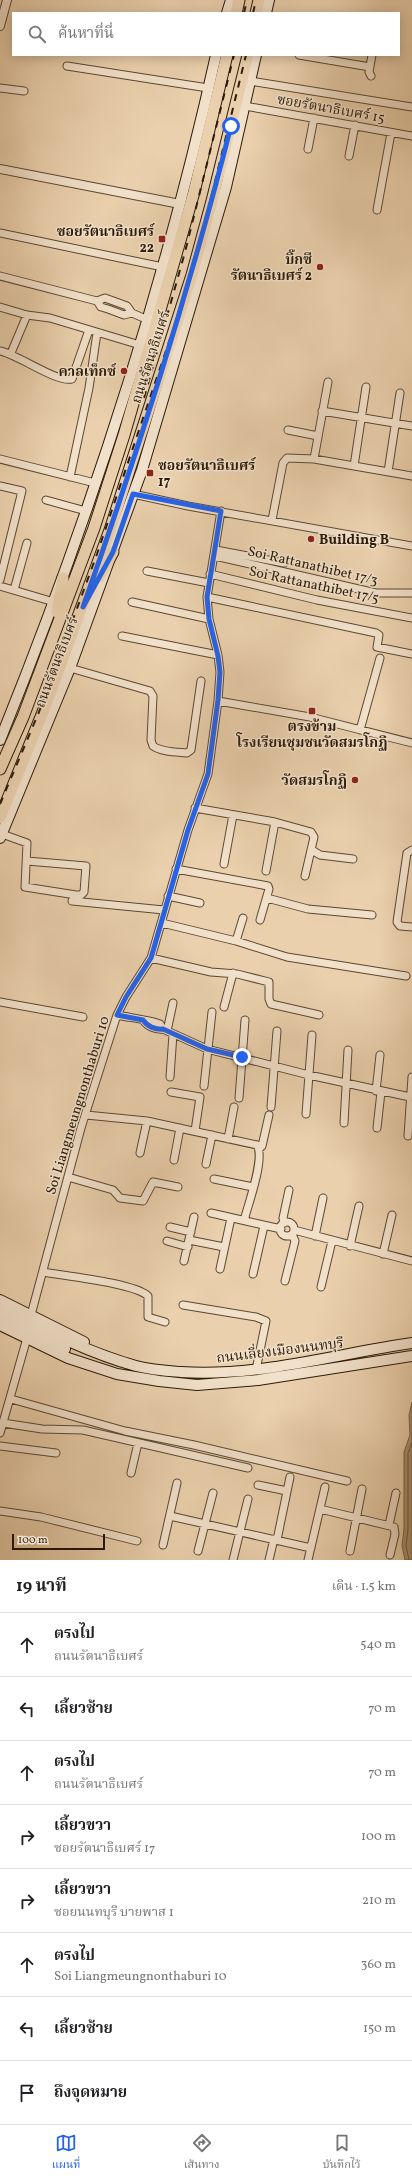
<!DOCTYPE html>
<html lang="th">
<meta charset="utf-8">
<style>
:root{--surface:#fff;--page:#f6f6f6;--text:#202124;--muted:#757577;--line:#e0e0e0;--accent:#2563eb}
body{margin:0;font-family:Vollkorn,"Noto Serif Thai",serif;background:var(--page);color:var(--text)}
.scale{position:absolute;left:12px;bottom:10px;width:93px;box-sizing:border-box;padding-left:4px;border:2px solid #2c1b08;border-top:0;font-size:11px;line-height:14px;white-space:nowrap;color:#2c1b08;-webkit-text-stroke:3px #f1e0ca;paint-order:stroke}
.stop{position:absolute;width:12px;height:12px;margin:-9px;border:3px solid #2563eb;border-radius:50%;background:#fff}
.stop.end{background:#2563eb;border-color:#fff;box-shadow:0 1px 4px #0008}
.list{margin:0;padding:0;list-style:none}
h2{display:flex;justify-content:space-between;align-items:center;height:52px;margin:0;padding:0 16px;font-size:17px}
h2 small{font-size:13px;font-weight:400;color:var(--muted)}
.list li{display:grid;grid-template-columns:26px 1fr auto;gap:12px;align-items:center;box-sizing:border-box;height:64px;padding:0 16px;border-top:1px solid var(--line)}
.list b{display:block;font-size:15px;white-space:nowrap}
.list p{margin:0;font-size:13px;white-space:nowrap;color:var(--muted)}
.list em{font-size:13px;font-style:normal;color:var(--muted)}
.icon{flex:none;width:22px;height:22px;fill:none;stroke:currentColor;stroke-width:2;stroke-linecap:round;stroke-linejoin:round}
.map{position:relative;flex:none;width:412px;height:1560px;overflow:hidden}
.search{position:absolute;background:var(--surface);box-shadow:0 2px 10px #0003;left:12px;right:12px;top:12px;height:44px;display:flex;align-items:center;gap:10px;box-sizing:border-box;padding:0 14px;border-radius:0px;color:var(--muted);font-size:15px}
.sheet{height:564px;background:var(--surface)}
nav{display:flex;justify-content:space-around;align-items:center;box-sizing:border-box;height:56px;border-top:1px solid var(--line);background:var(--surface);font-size:11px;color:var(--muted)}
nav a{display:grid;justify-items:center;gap:2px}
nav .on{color:var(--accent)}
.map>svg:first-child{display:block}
.water{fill:#a99275;stroke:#776249}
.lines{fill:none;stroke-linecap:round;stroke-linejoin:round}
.shore{stroke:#6a563e;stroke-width:1}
.minor-casing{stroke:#5c4831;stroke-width:9}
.tertiary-casing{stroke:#5c4831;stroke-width:10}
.secondary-casing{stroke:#2c1b08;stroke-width:12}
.primary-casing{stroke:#2c1b08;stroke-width:13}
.minor{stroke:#f1e0ca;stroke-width:7}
.tertiary{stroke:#f1e0ca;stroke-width:8}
.secondary{stroke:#f1e0ca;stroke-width:10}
.primary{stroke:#ead0ad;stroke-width:11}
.rail{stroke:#2c1b08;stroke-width:2;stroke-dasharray:7 7;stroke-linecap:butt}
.route{stroke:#2563eb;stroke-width:5}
.poi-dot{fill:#8f2418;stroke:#f1e0ca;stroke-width:1.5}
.labels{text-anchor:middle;stroke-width:3;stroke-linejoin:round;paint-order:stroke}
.street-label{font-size:14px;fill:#2c1b08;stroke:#f1e0ca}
.poi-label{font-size:14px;font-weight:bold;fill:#2c1b08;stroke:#f1e0ca;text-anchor:end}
</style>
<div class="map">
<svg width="412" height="1560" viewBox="0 0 412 1560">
<rect width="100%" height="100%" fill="#ead0ad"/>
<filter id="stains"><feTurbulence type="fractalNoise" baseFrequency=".005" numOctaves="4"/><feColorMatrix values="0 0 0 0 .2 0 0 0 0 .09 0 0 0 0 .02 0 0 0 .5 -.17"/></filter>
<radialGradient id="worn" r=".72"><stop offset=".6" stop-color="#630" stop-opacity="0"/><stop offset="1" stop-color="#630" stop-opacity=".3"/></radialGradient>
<!-- water -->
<path class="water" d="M412,1402V1560H405L402,1546L404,1529V1452L410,1435L409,1415Z"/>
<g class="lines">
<!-- shore -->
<path class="shore" d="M409,1560L406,1546L408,1529V1453L412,1442"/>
<defs>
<path id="minor" d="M299,55L370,67
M67,66L208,88
M371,76L369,72L372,55
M250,81L412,107
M0,88L24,91
M245,106L412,136
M308,149L314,118
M349,156L355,125
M377,210L391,133
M0,233L163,267
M0,276L97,301L105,298L127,306L132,313
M97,301L101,307L108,309L124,315L132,313L148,320
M0,307L27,315L50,318L140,345
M0,351C19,355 57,383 72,379L89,330
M11,353L27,315
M322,411L412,426
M288,430L318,436
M0,459L95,483
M314,459L328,382
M354,466L366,387
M388,472L400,393
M70,477L89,388L97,333
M0,486L22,491L0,580
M133,494L188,506L412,546
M46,500L86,511
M272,520L283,463L287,458L314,459L412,476
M216,550L284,563
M215,556L376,593H412
M147,571L209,583
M210,574L317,600L412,618
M0,586L54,602
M14,590L27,543
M207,597L376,633L379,635L377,647L412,654
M132,602L209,619
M122,636L218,655
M70,668L150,691L153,696L151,740L153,746C161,752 177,752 187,753L191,750L201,681
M218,701L310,717L412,743
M360,730L380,658
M195,808L275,822L311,832L314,837L305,876
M2,834L27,843L25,887L76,895H81L84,892L86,866L27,861
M312,850L320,855L353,859
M412,850L407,853L397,922L400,926L412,927
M224,864L233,815
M176,869L268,886L269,889L260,920
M266,871L275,822
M168,896L200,903
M267,898L308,909L372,915
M72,901L164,910
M162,923L236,941L287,957L406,976
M236,941L243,918
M151,958L211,972L237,974L269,982V999L271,1004L319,1015
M0,1002L83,1017
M224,1007L233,973
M117,1015C131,1018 146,1019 160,1024L163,1029
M143,1020C147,1026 155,1030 163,1029L207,1049L309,1075L410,1097
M167,1031L173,1003
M170,1077L173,1034
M204,1086L212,1012
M376,1091L380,1055
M171,1092L200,1097L195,1131
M239,1098L245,1020
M271,1107L277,1031
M306,1114L312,1035
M86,1115L147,1121L257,1145C265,1158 249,1202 245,1217L246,1221L281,1229
M344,1123L348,1050
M377,1128L381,1092
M408,1136L412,1077
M228,1139L234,1107
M259,1149L262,1146L269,1115
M140,1153L147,1121
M174,1160L180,1128
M206,1164L212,1135
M68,1177L106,1188L113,1190L120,1198L143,1201L153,1182L178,1187
M214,1179L253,1187
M211,1213L246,1221
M280 1229a7 7 0 1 1 14 0a7 7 0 1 1-14 0Z
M284,1223L283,1218L289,1190
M170,1227L191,1232
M294,1230L412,1261
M315,1236L323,1198
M189,1240L224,1247
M167,1241L188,1247
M350,1246L359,1206
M383,1254L392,1215
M184,1261L194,1217
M220,1269L231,1218
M43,1272C65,1276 134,1283 148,1296V1317L165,1322
M253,1274L264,1226
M285,1281L295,1241L292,1234
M321,1287L332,1241
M183,1305L256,1317L266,1321L256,1370
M31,1315L81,1128L117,1015L126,997L151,958L188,830L208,774L218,701L220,672L218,655L209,619L207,597L221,511
M11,1399L125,1431L194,1445L347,1481
M3,1423L42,1429L83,1430L248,1468
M0,1433L27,1338
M0,1446L56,1453
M131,1473L138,1443
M258,1485L287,1491
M320,1509L394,1527L395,1534L390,1555
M0,1511L41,1517L137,1541
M170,1516L311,1548
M389,1525L396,1493
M277,1540L290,1477
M163,1545L177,1483
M198,1551L213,1493
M350,1551L362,1489
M233,1560L248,1499
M269,1560L274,1539
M308,1560L325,1487"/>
<path id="tertiary" d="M0,26L7,0
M0,169L180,204"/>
<path id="secondary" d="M227,13L231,0
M266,13L269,0
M0,740C90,518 164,289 216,55
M0,838L70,668L142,470L226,187L256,55
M0,1300L84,1342
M0,1308C44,1330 89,1353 136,1366C151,1370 167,1371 181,1372C260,1377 335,1354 412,1343
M0,1318L65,1349
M0,1325L68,1358L117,1374L159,1381L197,1385L258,1380L412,1356"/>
<path id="primary" d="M236,13L239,0
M256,13L259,0
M99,577L113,552
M57,612L63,578
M0,769L23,717L94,528L124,435L194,192L227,55
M0,818L43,712L110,530L192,275L212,201L248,55"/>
</defs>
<!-- minor casing -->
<use href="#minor" class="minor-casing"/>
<!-- tertiary casing -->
<use href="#tertiary" class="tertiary-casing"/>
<!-- secondary casing -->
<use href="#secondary" class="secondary-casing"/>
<!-- primary casing -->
<use href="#primary" class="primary-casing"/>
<!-- minor -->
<use href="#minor" class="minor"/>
<!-- tertiary -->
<use href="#tertiary" class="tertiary"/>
<!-- secondary -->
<use href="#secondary" class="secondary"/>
<!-- primary -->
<use href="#primary" class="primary"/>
<!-- rail -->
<path class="rail" d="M244,13L247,0
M253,13L256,0
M144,398L185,252L234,55
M0,804L39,712L97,554L174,327L197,255L246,55"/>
</g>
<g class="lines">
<!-- route -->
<path class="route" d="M231,126C190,288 139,449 83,607L113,552L133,494L221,511L207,597L209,619L218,656L220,672L218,700L208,774L188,830L151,958L126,997L117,1015L143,1020C147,1026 155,1030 163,1029L207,1049L242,1057"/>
</g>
<!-- markers -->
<g class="poi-dot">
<rect x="158" y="235" width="8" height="8" rx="2"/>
<circle cx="320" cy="267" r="4"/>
<circle cx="124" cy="371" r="4"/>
<rect x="146" y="469" width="8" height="8" rx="2"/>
<circle cx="311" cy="539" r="4"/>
<rect x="308" y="707" width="8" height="8" rx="2"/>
<circle cx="355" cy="780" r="4"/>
</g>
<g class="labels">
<!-- street labels -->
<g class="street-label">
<text transform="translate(331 108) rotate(10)" y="5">ซอยรัตนาธิเบศร์ 15</text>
<text transform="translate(150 357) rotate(-72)" y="5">ถนนรัตนาธิเบศร์</text>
<text transform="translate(313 565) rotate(13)" y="5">Soi Rattanathibet 17/3</text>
<text transform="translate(314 584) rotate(12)" y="5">Soi Rattanathibet 17/5</text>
<text transform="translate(56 662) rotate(-69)" y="5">ถนนรัตนาธิเบศร์</text>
<text transform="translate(77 1105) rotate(-73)" y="5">Soi Liangmeungnonthaburi 10</text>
<text transform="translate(280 1350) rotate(-7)" y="5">ถนนเลี่ยงเมืองนนทบุรี</text>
</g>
<!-- poi labels -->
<g class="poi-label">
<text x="154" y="236">ซอยรัตนาธิเบศร์<tspan x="154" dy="16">22</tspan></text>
<text x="312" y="264">บิ๊กซี<tspan x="312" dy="16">รัตนาธิเบศร์ 2</tspan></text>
<text x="116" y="376">คาลเท็กซ์</text>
<text x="158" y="470" text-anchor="start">ซอยรัตนาธิเบศร์<tspan x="158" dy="16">17</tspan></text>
<text x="319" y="544" text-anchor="start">Building B</text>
<text x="312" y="731" text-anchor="middle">ตรงข้าม<tspan x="312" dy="16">โรงเรียนชุมชนวัดสมรโกฏิ</tspan></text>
<text x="347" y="785">วัดสมรโกฏิ</text>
</g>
</g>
<rect width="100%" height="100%" filter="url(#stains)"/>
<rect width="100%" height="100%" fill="url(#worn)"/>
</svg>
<div class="scale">100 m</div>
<div class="stop" style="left:231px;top:126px"></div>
<div class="stop end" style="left:242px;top:1057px"></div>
<div class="search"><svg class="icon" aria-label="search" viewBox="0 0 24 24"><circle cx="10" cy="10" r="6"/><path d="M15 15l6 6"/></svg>ค้นหาที่นี่</div>
</div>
<section class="sheet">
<h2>19 นาที<small>เดิน · 1.5 km</small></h2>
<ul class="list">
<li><svg class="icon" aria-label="ahead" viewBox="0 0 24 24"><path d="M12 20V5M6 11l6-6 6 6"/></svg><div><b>ตรงไป</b><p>ถนนรัตนาธิเบศร์</p></div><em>540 m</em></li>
<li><svg class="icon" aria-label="left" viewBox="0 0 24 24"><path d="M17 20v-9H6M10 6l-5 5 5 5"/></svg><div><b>เลี้ยวซ้าย</b></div><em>70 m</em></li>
<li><svg class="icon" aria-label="ahead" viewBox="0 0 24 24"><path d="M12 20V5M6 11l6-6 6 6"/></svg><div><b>ตรงไป</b><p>ถนนรัตนาธิเบศร์</p></div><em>70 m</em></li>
<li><svg class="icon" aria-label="right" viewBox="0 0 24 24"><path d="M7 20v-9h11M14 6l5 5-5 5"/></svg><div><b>เลี้ยวขวา</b><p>ซอยรัตนาธิเบศร์ 17</p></div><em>100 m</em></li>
<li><svg class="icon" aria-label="right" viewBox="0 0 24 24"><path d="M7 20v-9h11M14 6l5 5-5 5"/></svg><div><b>เลี้ยวขวา</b><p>ซอยนนทบุรี บายพาส 1</p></div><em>210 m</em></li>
<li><svg class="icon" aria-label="ahead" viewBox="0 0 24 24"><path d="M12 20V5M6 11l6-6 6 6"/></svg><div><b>ตรงไป</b><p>Soi Liangmeungnonthaburi 10</p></div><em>360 m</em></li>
<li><svg class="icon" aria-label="left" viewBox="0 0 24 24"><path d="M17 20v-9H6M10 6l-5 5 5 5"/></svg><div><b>เลี้ยวซ้าย</b></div><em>150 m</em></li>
<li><svg class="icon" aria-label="arrive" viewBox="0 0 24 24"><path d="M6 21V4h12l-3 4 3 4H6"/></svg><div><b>ถึงจุดหมาย</b></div></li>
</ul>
</section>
<nav>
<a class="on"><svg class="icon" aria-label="map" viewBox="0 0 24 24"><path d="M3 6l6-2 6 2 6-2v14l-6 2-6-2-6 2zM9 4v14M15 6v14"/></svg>แผนที่</a>
<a><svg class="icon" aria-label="directions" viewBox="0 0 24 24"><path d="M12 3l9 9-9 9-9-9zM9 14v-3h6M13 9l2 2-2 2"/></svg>เส้นทาง</a>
<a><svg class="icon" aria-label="saved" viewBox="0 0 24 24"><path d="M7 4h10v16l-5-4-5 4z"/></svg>บันทึกไว้</a>
</nav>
